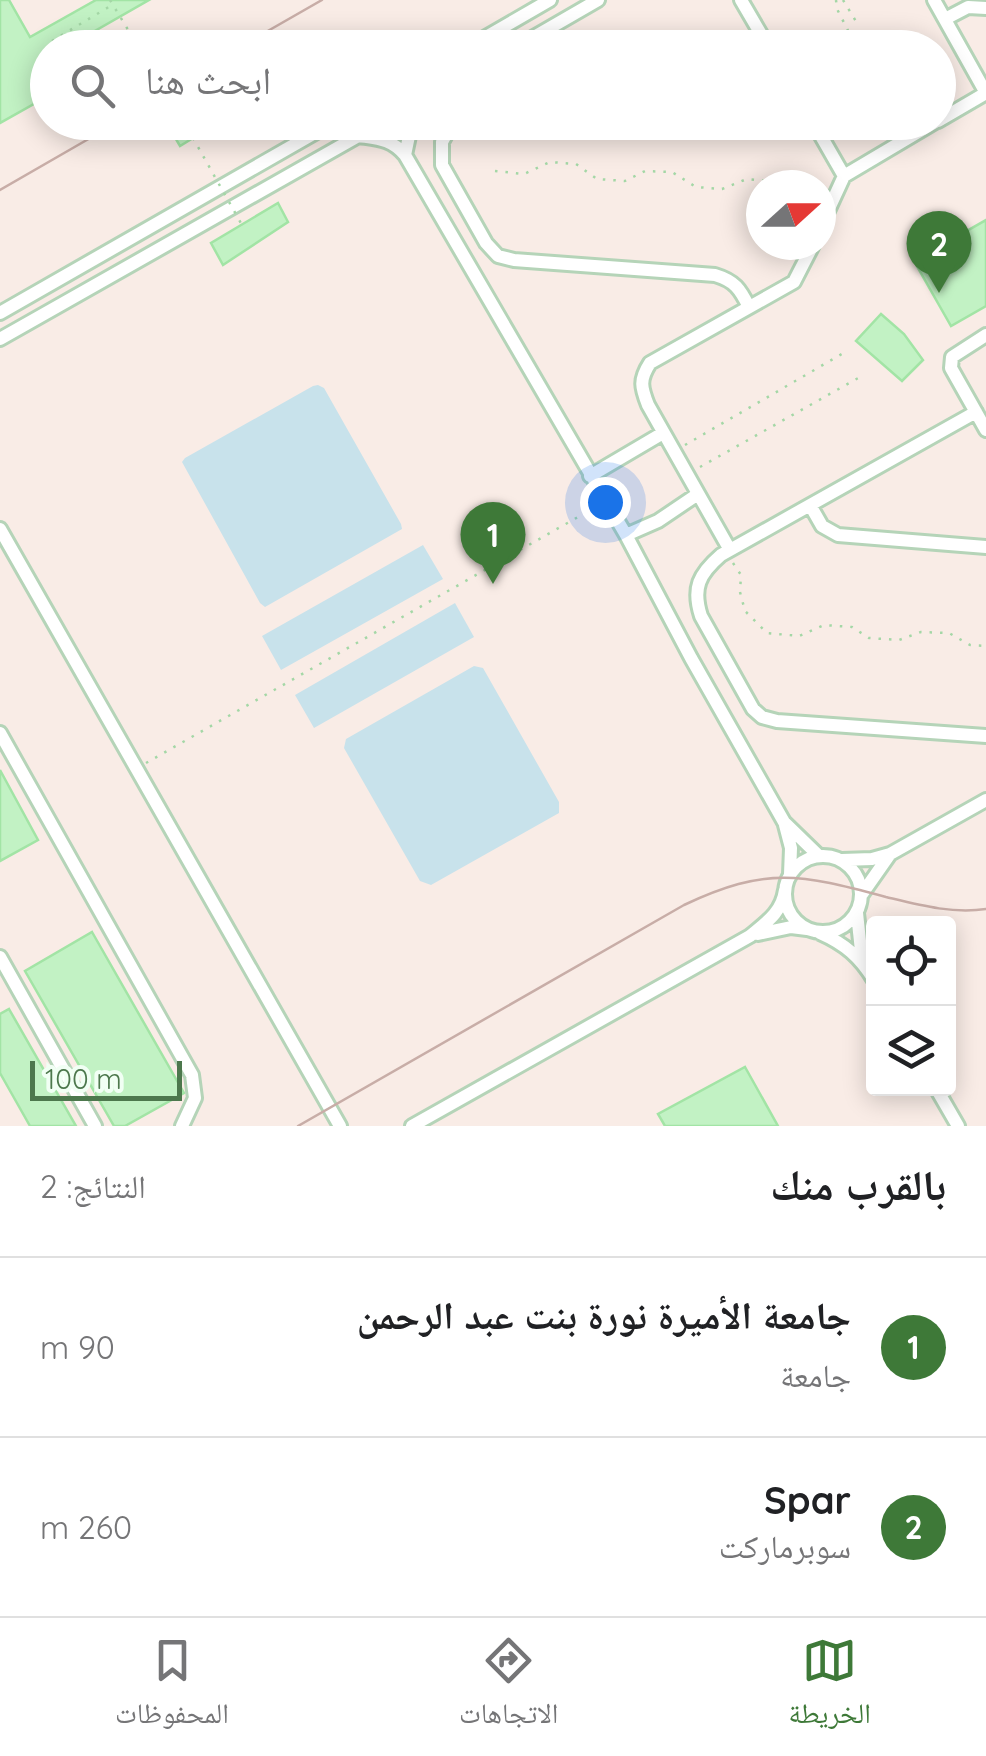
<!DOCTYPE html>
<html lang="ar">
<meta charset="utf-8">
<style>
:root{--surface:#fff;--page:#f6f6f6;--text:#202124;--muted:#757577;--line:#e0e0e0;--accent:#3e7938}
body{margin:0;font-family:Quicksand,"Noto Naskh Arabic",sans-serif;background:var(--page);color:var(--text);direction:rtl}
.controls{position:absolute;right:30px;bottom:30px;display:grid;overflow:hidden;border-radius:10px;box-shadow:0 5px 25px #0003}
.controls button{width:90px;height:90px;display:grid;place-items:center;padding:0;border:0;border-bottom:2px solid var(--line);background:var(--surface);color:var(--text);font:50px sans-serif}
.compass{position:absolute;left:746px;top:170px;width:90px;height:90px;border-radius:50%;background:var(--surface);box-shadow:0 5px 25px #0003;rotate:69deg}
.scale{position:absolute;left:30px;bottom:25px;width:152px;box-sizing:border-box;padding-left:10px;border:5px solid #4d784d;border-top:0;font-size:28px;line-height:35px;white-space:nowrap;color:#4d784d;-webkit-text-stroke:8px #f1fff4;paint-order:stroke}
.you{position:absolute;left:605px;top:502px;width:35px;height:35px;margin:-25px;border:8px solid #fff;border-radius:50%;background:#1a73e8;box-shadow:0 0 0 15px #1a73e833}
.badge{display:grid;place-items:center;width:65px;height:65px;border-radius:50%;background:var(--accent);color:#fff;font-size:32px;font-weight:700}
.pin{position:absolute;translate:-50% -82px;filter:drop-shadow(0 2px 5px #0008)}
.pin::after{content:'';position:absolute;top:52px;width:35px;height:30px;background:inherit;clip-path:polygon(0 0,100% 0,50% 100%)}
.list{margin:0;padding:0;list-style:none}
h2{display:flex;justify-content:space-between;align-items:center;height:130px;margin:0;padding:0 40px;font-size:42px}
h2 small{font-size:32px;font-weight:400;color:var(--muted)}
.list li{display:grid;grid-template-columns:65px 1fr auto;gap:30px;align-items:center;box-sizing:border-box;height:180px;padding:0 40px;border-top:2px solid var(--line)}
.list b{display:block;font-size:38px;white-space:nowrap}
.list p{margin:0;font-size:32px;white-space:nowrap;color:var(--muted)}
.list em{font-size:32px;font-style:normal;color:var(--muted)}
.icon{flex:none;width:55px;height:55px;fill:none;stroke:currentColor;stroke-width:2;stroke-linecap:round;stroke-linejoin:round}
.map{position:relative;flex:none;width:986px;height:1126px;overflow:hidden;direction:ltr}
.search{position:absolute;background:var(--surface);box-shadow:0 5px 25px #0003;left:30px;right:30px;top:30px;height:110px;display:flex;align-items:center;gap:25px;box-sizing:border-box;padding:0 35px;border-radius:55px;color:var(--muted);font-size:38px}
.sheet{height:490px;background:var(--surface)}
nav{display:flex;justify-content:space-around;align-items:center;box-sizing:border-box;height:140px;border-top:2px solid var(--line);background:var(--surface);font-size:28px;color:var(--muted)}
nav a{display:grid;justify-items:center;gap:5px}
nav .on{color:var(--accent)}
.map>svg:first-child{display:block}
.education{fill:#f9ece6;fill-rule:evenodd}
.green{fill:#c8e2eb}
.building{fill:#c2f2c4;stroke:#a2e4a5;stroke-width:2.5}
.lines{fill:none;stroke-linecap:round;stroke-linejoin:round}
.minor-casing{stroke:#b5d4b8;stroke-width:18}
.path{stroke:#a4d7a6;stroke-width:2.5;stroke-dasharray:2.5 8;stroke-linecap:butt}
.minor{stroke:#fff;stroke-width:12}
.tram{stroke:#c8ada7;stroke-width:2.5}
.path-bridge{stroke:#a4d7a6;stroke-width:2.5;stroke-dasharray:2.5 8;stroke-linecap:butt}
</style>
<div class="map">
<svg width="986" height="1126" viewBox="0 0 986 1126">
<rect width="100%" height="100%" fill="#eafcef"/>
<!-- education -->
<path class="education" d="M0,0H986V1126H0ZM48,48H938V122H48ZM761,185H821V245H761ZM874,924H948V1088H874Z"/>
<!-- green -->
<path class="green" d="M318,385L324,388L401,524L402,529L265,607L260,603L182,462L185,458L313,386Z
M423,545L443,579L281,670L262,636Z
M455,603L474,637L314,728L295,695Z
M474,666L483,668L559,802V813L431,885L420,881L344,748L346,739Z"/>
<!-- building -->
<path class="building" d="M0,0H9L30,37L96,0H149L65,48H48V96L0,123Z
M166,122H219L180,146Z
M278,203L288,222L223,265L211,243Z
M986,220V306L951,326L914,261Z
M881,314L904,334L923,360L902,381L856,341Z
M0,770L38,840L0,861Z
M92,932L184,1093L125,1126H114L25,971Z
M9,1009L76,1126H30L0,1073V1014Z
M745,1067L778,1126H665L658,1114Z"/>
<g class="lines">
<defs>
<path id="minor" d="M741,0L769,48
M934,0L986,93
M945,19L968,7L986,8
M467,48L550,0
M515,48L598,0
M938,121L986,93
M453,122L442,142V165L486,243L498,256L514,260L715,275C735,281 740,289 749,307
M813,122L844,176
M359,136C379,139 391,139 405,155L626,535L691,658L784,822L819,856
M405,155L412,122
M821,226L844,176L935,122
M0,313L334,122
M986,335L952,357L951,368L986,430
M0,339L383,122
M976,412L721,555C699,574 692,588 701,616L753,709L762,717L777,721L986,736
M590,476L663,433
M810,505L822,526L838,535L986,547
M0,529L340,1126
M626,535L658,521L698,494
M730,550L648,405C641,387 639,380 650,363L794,282L813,245
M0,733L192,1075L195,1098L182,1126
M785,825L791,848L790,874
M785 894a38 38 0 1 1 76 0a38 38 0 1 1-76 0Z
M842,860L872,859L890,854L986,800
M862,894L890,854
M857,913L862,960
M820,933C845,944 860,957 874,980
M758,934L791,927L807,929
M0,957L95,1126
M936,1088L958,1126
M412,1126L750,936C767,922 782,912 785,890"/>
</defs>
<!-- minor casing -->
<use href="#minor" class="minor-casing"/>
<!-- path -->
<path class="path" d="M110,0L139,48
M836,0L837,9L857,48
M843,0L857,23
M52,41L112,5
M495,171L524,174L550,162L576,164L597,179L625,181L645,171L672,172L696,187L722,189L747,179L778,182L784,185
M685,445L847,351
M700,467L860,377
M733,563L741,575L740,592L745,611L767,633L799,636L824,625L852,627L869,638L899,640L921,632L949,633L970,645L986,646
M146,763L592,509"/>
<!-- minor -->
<use href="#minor" class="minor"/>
<!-- tram -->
<path class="tram" d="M238,48L322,0
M0,190L118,122
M298,1126L684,905C767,866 800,874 886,897C919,905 952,914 986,909"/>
<!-- path-bridge -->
<path class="path-bridge" d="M193,138L242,225"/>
</g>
</svg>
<div class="controls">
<button><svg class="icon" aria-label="locate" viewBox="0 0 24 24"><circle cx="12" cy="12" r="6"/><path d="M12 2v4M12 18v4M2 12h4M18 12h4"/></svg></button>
<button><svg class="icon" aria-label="layers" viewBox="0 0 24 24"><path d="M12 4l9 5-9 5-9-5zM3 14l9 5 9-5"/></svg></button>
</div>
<svg class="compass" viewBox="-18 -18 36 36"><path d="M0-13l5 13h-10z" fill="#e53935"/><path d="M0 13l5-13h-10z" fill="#757577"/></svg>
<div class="scale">100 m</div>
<div class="you"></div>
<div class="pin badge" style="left:493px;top:584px">1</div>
<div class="pin badge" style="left:939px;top:293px">2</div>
<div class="search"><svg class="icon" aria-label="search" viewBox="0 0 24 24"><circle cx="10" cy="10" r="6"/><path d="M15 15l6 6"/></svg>ابحث هنا</div>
</div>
<section class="sheet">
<h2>بالقرب منك<small>النتائج: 2</small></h2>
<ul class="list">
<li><span class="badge">1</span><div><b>جامعة الأميرة نورة بنت عبد الرحمن</b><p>جامعة</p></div><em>90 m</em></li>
<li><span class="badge">2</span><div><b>Spar</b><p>سوبرماركت</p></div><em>260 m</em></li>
</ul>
</section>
<nav>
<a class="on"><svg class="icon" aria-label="map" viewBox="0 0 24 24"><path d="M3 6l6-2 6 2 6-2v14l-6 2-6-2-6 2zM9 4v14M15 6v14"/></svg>الخريطة</a>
<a><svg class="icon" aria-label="directions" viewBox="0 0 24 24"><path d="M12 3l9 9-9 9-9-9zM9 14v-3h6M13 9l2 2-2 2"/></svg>الاتجاهات</a>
<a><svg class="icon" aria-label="saved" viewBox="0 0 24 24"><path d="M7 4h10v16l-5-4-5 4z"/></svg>المحفوظات</a>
</nav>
